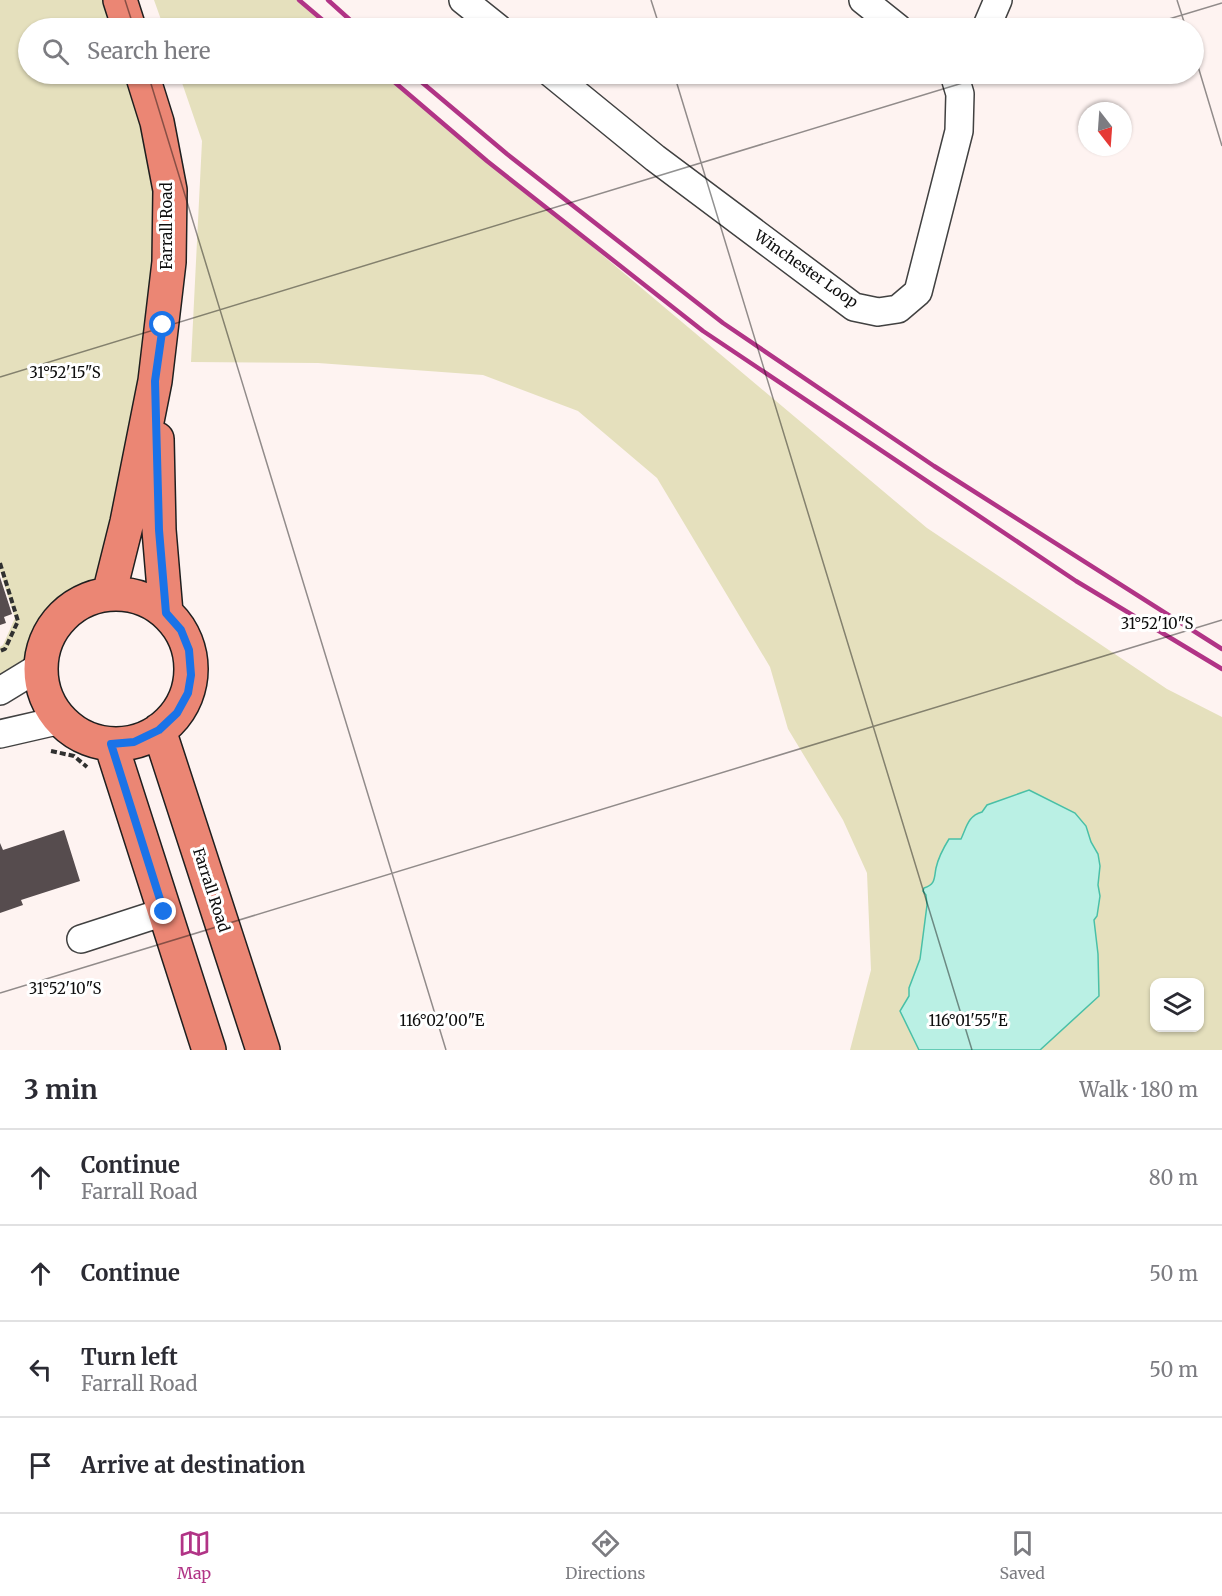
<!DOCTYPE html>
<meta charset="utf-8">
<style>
:root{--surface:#fff;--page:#f2f2f3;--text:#2b2b33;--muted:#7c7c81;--line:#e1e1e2;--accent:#b13486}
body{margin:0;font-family:Merriweather,serif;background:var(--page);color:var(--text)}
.controls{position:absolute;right:18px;bottom:18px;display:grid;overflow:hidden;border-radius:12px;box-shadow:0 2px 4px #0004}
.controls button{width:54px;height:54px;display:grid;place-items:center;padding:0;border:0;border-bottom:2px solid var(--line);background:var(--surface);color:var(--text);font:30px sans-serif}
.compass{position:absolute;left:1078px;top:102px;width:54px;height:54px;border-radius:50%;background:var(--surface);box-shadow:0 2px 4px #0004;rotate:163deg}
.stop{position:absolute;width:18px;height:18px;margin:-14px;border:4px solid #1a73e8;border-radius:50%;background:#fff}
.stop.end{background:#1a73e8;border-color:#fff;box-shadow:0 2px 6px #0008}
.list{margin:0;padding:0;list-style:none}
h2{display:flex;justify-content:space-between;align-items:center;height:78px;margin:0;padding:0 24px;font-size:26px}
h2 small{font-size:20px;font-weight:400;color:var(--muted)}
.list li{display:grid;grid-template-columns:39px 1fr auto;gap:18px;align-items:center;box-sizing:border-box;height:96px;padding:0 24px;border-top:2px solid var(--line)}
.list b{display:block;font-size:22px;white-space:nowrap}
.list p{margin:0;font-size:20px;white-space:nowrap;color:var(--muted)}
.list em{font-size:20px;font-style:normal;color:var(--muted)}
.icon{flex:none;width:33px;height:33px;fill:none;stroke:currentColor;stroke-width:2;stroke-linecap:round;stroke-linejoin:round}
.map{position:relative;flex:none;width:1222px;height:1050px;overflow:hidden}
.search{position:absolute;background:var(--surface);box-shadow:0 2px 4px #0004;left:18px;right:18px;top:18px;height:66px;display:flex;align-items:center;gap:15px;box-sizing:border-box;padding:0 21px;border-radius:33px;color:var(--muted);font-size:22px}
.sheet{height:462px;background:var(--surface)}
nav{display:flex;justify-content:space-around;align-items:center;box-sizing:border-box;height:84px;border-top:2px solid var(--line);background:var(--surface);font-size:16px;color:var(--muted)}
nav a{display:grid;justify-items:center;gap:3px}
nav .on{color:var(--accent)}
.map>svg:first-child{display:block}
.green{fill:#e5e0bd;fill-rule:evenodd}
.water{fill:#baf0e4;stroke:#49c0a7;stroke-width:1.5}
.building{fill:#564c4e}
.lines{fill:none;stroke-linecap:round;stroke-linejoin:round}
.minor-casing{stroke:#414141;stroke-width:30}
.major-casing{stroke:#1f1f1f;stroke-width:36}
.path{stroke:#303030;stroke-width:4;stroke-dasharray:6 3;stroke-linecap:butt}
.minor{stroke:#fff;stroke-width:27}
.major{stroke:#eb8674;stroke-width:33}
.rail{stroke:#b13486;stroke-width:4.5}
.route{stroke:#1a73e8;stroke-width:8}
.ticks{fill:none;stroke:#0e0e0e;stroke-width:1.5;stroke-opacity:0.45}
.labels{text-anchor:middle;stroke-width:6;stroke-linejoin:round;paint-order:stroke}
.street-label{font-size:15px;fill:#0e0e0e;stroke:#fff}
.ticks-label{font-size:15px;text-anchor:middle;fill:#0e0e0e;stroke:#fff;stroke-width:6;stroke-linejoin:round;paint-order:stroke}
</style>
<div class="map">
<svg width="1222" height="1050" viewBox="0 0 1222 1050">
<rect width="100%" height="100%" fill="#fef3f1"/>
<!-- green -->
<path class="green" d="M0,0H113L124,28H28V74H140L170,190L109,594C67,606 49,623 41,666L0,691V647L3,645L15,618L0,571Z
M154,0H300L334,28H164Z
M179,74H387L927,528L1167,689L1222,717V1050H850L871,970L867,873L843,820L788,729L770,667L657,478L578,411L483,375L318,363L191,362L202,141ZM1154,982H1200V1028H1154Z"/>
<!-- water -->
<path class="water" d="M1029,790L1075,813L1086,826L1091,842L1098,854L1100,866L1098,885L1100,896L1097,916L1094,920L1098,954L1099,996L1040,1050H919L900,1011L909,996V988L920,959L927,905L926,895L923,891L924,888C936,884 934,878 936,868C938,859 944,847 949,839H961C967,826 968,816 982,812L987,805Z"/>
<!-- building -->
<path class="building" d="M0,577L12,614L4,617L6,623L0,625Z
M64,830L80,881L21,900L23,905L0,913V843L3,850Z"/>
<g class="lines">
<defs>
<path id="minor" d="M463,0L498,28
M863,0L898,28
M986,28L998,0
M552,74L655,158L854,307L878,312L898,309L918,292L959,131L960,94L954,74
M0,691L41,666
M0,734L61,720
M81,939L164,912"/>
<path id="major" d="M120,0L129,28
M157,439L159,530L166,613
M109,594L127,522L155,381L169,262L170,190L157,122L142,74
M41 669a75 75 0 1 1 150 0a75 75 0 1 1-150 0Z
M159,730L263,1050
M111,744L209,1050"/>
</defs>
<!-- minor casing -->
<use href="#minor" class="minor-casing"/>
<!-- major casing -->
<use href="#major" class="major-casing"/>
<!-- path -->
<path class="path" d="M0,563L18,621L5,649L0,651
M51,751L74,756L87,767"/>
<!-- minor -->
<use href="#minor" class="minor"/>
<!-- major -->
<use href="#major" class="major"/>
<!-- rail -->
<path class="rail" d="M299,0L332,28
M328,0L359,28
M385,74L487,161L703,331L1076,581L1222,669
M412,74L507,154L723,323L934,466L1222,649"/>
</g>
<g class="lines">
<!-- route -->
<path class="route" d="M163,325L155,381L159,530L166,613L181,630L189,650L191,675L188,693L177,713L159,730L134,742L111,744L164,912"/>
</g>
<!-- ticks -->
<path class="ticks" d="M125,0L134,28M651,0L660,28M1177,0L1186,28M1139,28L1222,3M1194,53L1222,146M148,74L446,1050M674,74L972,1050M0,377L992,74M0,993L1222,620"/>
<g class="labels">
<!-- street labels -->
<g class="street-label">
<text transform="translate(167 226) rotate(-90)" y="5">Farrall Road</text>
<text transform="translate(806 269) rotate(35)" y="5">Winchester Loop</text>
<text transform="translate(211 890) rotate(72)" y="5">Farrall Road</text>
</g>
</g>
<g class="ticks-label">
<text x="65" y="378">31°52'15"S</text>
<text x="1157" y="629">31°52'10"S</text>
<text x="65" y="994">31°52'10"S</text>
<text x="442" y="1026">116°02'00"E</text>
<text x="968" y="1026">116°01'55"E</text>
</g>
</svg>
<div class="controls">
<button><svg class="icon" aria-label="layers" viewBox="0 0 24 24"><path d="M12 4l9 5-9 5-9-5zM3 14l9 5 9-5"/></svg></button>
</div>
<svg class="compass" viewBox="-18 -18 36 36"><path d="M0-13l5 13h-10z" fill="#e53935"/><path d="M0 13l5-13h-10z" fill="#7c7c81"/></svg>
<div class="stop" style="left:163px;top:325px"></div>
<div class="stop end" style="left:164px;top:912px"></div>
<div class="search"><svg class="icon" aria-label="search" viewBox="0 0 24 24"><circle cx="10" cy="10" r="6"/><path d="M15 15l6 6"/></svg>Search here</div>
</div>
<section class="sheet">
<h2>3 min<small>Walk · 180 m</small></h2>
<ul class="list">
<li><svg class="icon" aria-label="ahead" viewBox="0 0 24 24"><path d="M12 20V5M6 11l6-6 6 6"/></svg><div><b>Continue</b><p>Farrall Road</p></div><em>80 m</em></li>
<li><svg class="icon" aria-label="ahead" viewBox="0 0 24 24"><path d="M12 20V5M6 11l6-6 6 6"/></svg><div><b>Continue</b></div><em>50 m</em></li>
<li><svg class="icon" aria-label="left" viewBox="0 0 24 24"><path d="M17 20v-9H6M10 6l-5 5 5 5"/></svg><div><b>Turn left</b><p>Farrall Road</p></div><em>50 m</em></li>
<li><svg class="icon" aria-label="arrive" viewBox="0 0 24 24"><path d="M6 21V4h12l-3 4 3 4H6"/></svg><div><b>Arrive at destination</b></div></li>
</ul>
</section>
<nav>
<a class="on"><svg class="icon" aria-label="map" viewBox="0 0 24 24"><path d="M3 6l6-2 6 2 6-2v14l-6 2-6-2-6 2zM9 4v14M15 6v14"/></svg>Map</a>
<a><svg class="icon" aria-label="directions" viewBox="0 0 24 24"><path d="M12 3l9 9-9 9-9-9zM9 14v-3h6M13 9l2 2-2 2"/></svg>Directions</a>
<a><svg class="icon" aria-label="saved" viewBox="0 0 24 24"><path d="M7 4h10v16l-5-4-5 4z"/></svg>Saved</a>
</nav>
